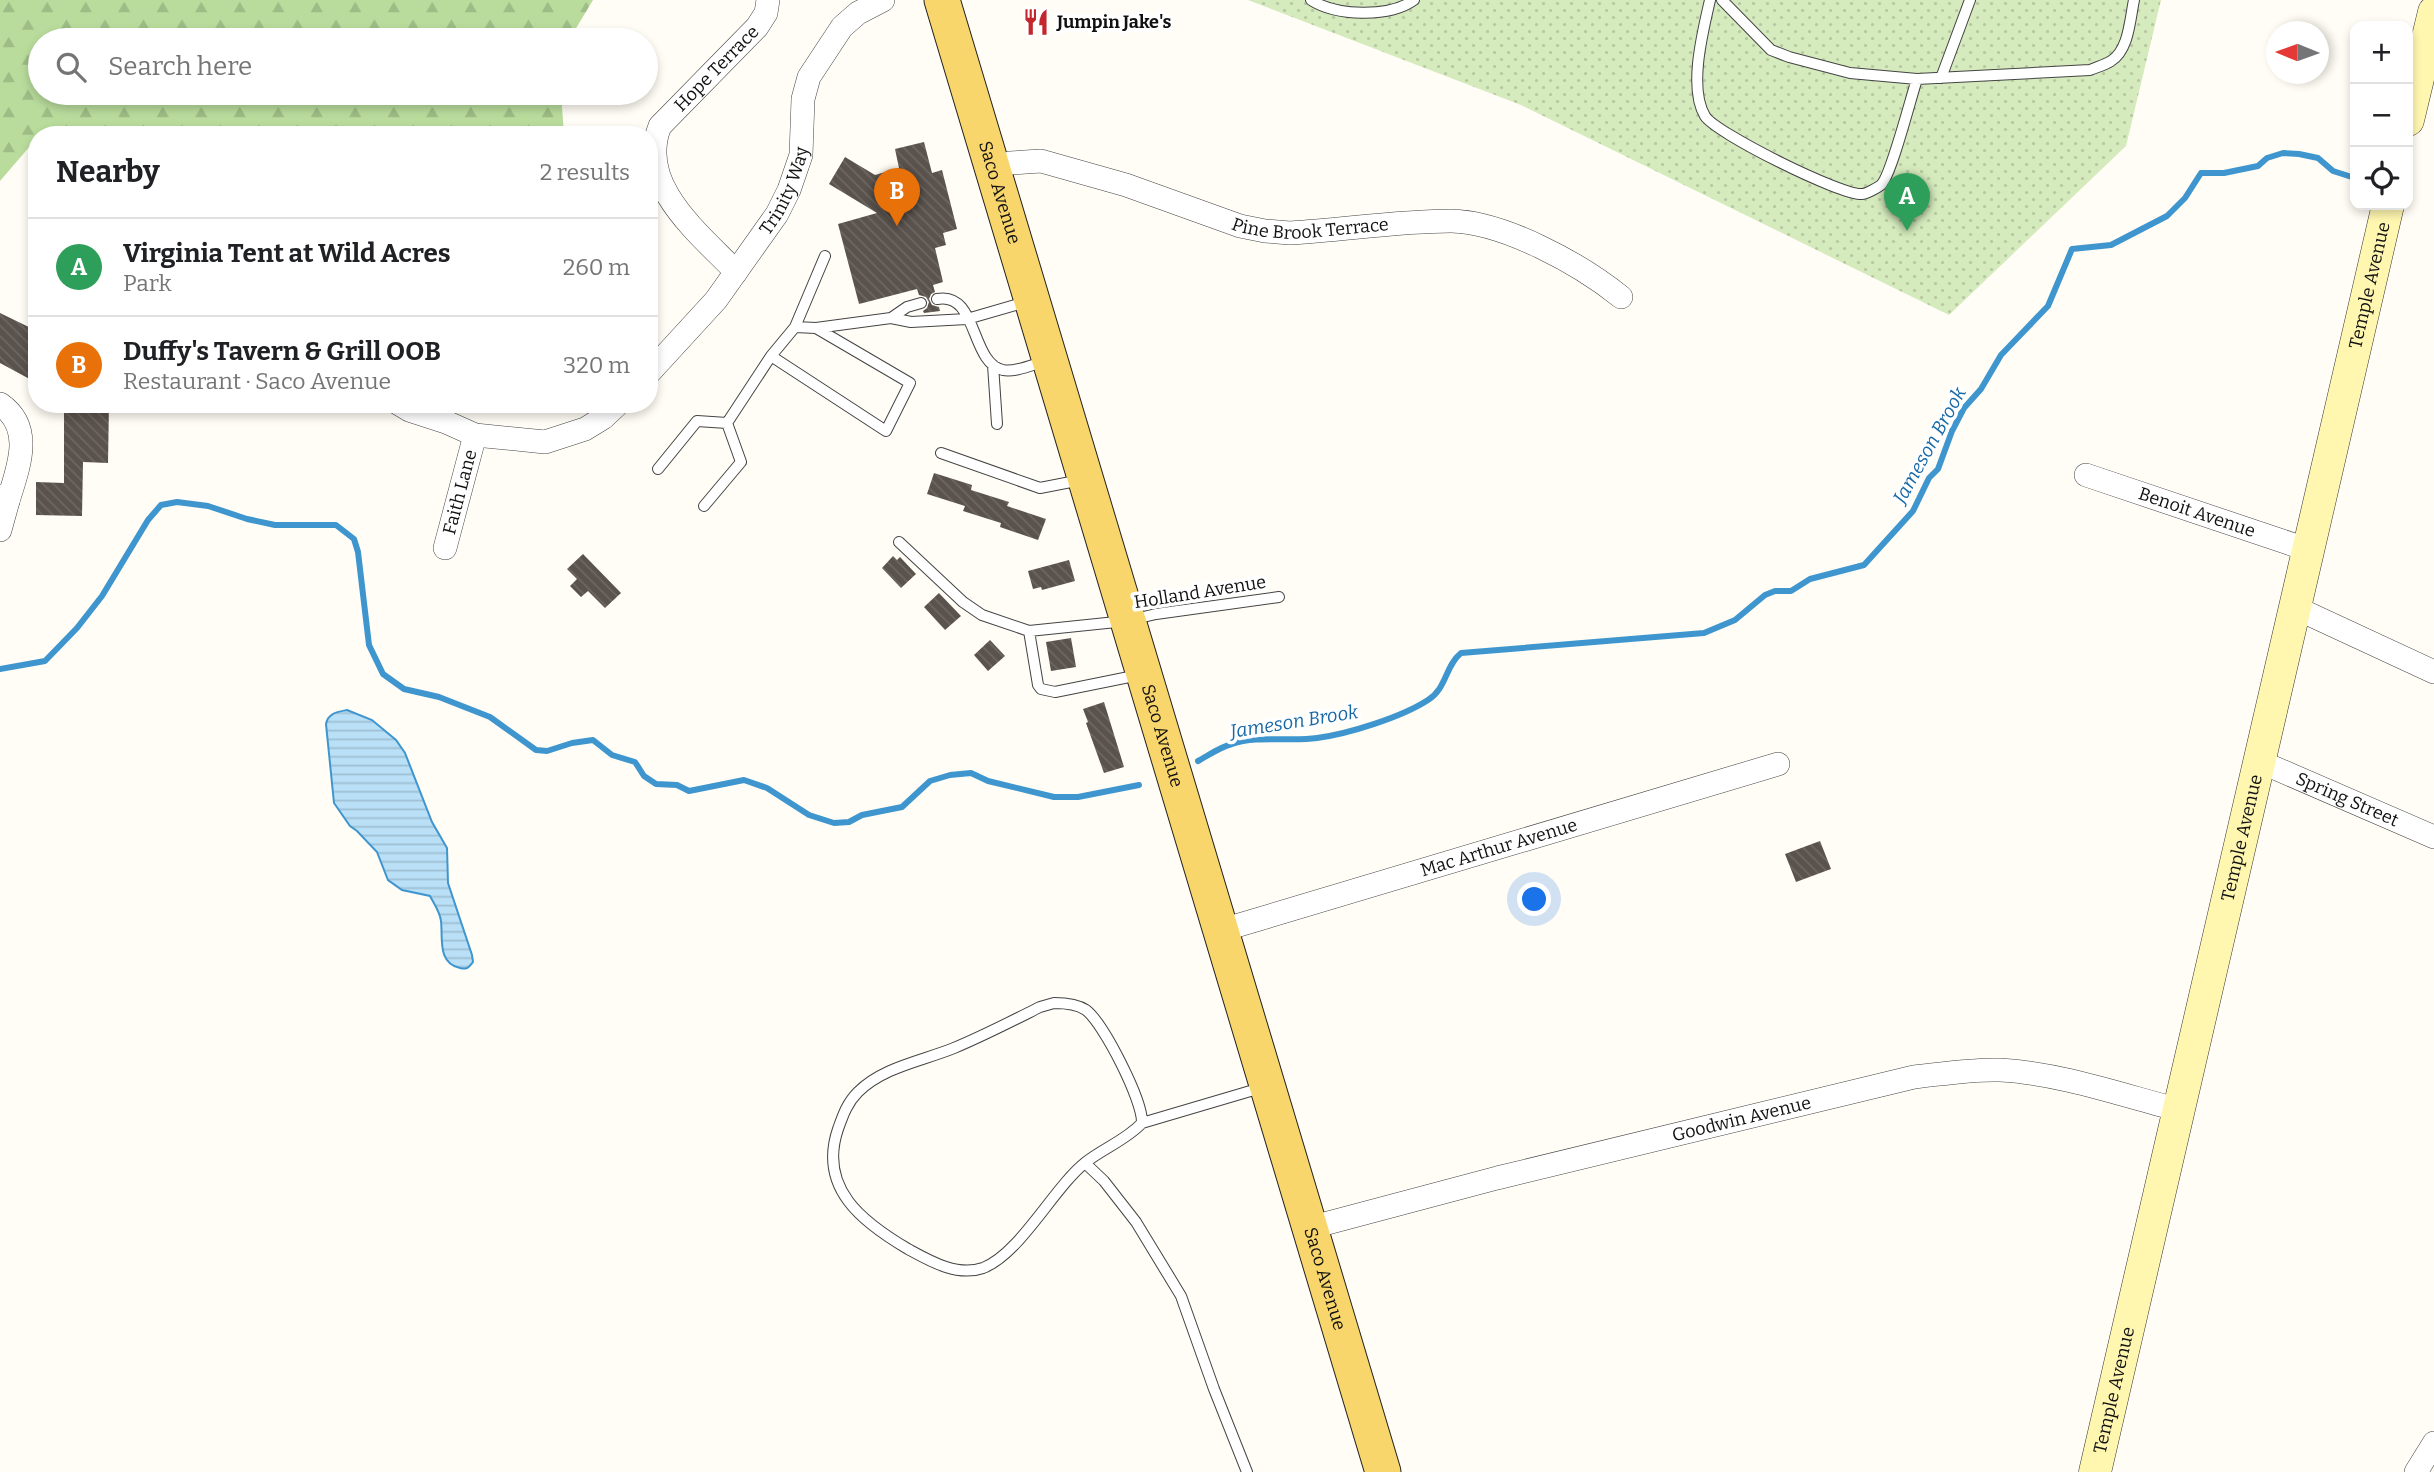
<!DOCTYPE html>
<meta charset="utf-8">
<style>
:root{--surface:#fff;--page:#f2f2f2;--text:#202124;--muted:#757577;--line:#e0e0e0;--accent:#1a73e8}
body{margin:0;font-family:Bitter,serif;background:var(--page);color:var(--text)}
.controls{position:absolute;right:21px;top:21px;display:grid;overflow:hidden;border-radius:14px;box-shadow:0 4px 10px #0003}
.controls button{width:63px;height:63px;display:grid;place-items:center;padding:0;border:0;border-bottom:2px solid var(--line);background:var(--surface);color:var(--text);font:35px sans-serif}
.compass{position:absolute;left:2266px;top:21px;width:63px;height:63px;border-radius:50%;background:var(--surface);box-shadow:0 4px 10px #0003;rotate:271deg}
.you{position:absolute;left:1535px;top:900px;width:24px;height:24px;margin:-18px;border:5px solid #fff;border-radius:50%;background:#1a73e8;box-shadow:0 0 0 10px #1a73e833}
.badge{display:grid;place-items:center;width:46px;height:46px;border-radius:50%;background:var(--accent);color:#fff;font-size:23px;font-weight:700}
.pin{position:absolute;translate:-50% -58px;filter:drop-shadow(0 2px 4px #0008)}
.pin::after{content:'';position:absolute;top:37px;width:24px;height:21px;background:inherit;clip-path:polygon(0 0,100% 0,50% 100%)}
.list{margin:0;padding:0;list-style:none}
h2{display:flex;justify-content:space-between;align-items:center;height:91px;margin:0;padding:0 28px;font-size:30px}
h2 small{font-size:23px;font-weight:400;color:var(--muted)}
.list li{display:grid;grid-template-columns:46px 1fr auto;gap:21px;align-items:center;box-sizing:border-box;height:98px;padding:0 28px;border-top:2px solid var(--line)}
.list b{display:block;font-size:26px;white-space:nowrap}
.list p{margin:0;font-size:23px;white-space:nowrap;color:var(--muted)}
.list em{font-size:23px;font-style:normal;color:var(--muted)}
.icon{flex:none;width:38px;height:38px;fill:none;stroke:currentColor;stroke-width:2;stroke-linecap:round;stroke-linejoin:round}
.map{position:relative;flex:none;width:2434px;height:1472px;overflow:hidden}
.search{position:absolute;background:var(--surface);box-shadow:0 4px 10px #0003;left:28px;top:28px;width:630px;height:77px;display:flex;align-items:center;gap:18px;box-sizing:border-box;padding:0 24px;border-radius:38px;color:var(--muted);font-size:26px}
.panel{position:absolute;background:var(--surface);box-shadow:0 4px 10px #0003;left:28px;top:126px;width:630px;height:287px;border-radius:28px}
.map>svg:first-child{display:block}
.forest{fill:url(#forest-firs)}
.park{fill:url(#park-dots)}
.water{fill:url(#water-rules);stroke:#3f96cf;stroke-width:2}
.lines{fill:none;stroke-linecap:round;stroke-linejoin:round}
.stream{stroke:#3f96cf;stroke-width:6}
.building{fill:url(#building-back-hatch)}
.lane-casing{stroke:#444;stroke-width:12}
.street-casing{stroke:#444;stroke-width:24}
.secondary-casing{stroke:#333;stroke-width:33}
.primary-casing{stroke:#222;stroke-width:37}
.lane{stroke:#fff;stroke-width:10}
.street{stroke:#fff;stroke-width:23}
.secondary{stroke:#fff6b0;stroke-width:32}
.primary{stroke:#f9d66b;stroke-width:35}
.labels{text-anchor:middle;stroke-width:7;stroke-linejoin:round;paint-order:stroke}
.poi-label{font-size:18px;font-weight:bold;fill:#111;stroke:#fff;text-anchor:start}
.street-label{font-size:18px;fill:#111;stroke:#fff}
.water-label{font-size:19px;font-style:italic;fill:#1768a6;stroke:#fff}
</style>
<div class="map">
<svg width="2434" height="1472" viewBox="0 0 2434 1472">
<defs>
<pattern id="forest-firs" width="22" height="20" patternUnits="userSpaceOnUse" patternTransform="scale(1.75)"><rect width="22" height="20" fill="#b9dc9c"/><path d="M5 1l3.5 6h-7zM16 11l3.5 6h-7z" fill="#9ebc85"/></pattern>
<pattern id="park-dots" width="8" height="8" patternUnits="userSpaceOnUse" patternTransform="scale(1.75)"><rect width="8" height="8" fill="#d5ebbd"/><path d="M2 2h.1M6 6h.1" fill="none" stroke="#b6c8a1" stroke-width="1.8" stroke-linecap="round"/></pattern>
<pattern id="water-rules" width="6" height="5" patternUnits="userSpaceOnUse" patternTransform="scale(1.75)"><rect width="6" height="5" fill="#b9e0f7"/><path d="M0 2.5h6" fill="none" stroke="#9ebfd3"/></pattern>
<pattern id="building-back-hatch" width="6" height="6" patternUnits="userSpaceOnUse" patternTransform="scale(1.75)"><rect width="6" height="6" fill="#5a524d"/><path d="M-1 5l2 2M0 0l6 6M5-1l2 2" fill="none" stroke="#6d6662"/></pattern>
</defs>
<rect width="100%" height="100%" fill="#fffdf5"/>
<!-- forest -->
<path class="forest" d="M0,0H593L569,40H40V93H561L564,135H37V138L0,181Z"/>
<!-- park -->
<path class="park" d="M1248,0H2161L2126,146L1949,315L1521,105Z"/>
<!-- water -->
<path class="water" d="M347,710L372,720L396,740L405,753L432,822L447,848L448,883L472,955L473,962C469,967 467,970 460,968C437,963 443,938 441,921C440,912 434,904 430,896L402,890L388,880L377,852L357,831L350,826L334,803L326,724C328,713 337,712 347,710Z"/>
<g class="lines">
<!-- stream -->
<path class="stream" d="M0,669L45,661L77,628L102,596L148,520L161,505L177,502L208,506L247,519L275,525H336L354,539L358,552L369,645L383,674L404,689L439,697L490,717L536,750L547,751L572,743L593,740L612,755L635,762L644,776L656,784L677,785L689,791L744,780L767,788L809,815L834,823L849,822L862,815L902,807L930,781L950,775L971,773L988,781L1054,797H1078L1139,785
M1198,761C1209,755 1220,747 1232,744C1257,735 1291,742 1317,738C1348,734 1402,717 1428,700C1447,688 1445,666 1461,653L1704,633L1735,620L1765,595L1775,591H1791L1810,579L1864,565L1913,511L1929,478L1938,469L1952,431L1964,408L1981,389L2001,355L2048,306L2072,249L2111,245L2167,216L2185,198L2201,173H2224L2258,166L2267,158L2283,153L2299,154L2318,158L2333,171L2355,178"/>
</g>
<!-- building -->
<path class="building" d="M924,142L932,173L942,170L957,229L943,233L946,245L935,248L943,282L933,285L935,292L931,294L929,299L932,305L939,307L940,311L924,313L923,311L927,308L929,302L926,297L919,295L917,289L859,304L838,224L877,213L829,184L845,157L875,175L899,168L895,149Z
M0,313L37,331V383L0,363Z
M64,404H109L108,463L83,462L82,516L36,515V482L64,483Z
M934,473L972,485L971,490L1009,502L1007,506L1046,519L1038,540L1000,527L1001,523L963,511L965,506L927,494Z
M583,554L621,593L605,608L588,591L581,597L570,586L577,579L567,569Z
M893,556L897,560L900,557L916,574L901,588L882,568Z
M1069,560L1075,581L1042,590L1041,587L1033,589L1028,571Z
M939,593L961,616L945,630L924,607Z
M1071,638L1076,667L1051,671L1046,642Z
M990,640L1005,656L988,671L974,655Z
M1104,702L1124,767L1104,773L1086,723L1088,722L1083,709Z
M1820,841L1831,869L1796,882L1785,854Z"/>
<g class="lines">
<defs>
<path id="lane" d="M1311,0C1336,16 1389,18 1414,0
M1710,0C1703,31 1688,88 1705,116C1715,133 1842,196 1862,194C1866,194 1877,188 1881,185C1891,176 1911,97 1917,79
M1722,0L1771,50L1789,57L1850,73L1917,79L2090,70C2097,67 2105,65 2111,61C2129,50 2130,19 2134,0
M1941,78L1970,0
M937,299C978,291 970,363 1003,370C1014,373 1034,364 1046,361
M891,318L907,307L921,303
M795,327L825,256
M771,356L886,431L910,383L816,328
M993,365L997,424
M727,423L771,356L795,327L816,328L891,318L911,322L967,319L1029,301
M941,453L1040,488L1081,480
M658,469L697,421L727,423L741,462L704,506
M899,542L963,602L982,615L1029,631L1038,685L1041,689L1055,692L1139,675
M1029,631L1126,621L1156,614L1279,597
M1054,1003C1065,1003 1077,1004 1086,1010C1104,1024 1143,1101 1142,1123C1126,1140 1104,1148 1086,1162C1054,1187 1020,1254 983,1268C957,1277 930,1261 908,1249C862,1222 818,1188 838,1129C843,1115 847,1103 858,1092C883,1067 922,1061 954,1048C983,1036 1012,1021 1040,1007Z
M1142,1123L1264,1087
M1085,1163L1104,1181L1136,1222L1181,1296L1214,1389L1247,1472"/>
<g id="street">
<path id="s1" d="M991,168L1010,163L1041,161L1126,185L1240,226L1265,231L1290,233C1343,230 1398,221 1451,221C1504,222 1580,264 1621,297"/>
<path id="s2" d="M736,272C700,234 636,185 660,126L757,27L766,13L768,0"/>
<path id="s3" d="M649,373L716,300L777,214L789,190L801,155L803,99L809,77L842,27L858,13L883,0"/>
<path d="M0,404C35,428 18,468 8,501L0,496"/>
<path d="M399,404L409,410L446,422L475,435L545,442L585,429L603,418L618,404"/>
<path id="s4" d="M2086,475L2309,550"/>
<path d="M0,530L8,501"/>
<path id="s5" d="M445,548L475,435"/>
<path d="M2296,608L2434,672"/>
<path id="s6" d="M2261,762L2434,837"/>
<path id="s7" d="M1219,931L1778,764"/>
<path id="s8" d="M1309,1228L1497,1178L1914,1077C1943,1074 1971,1069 2000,1070C2059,1073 2122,1095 2179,1110"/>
<path d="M2416,1472L2434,1443"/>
</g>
<g id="secondary">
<path d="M2408,120L2434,12"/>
<path id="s9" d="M2095,1472L2388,205"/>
</g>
<g id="primary">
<path id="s10" d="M942,0L1383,1472"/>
</g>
</defs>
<!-- lane casing -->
<use href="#lane" class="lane-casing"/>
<!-- street casing -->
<use href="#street" class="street-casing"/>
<!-- secondary casing -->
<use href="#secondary" class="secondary-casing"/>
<!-- primary casing -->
<use href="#primary" class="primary-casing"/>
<!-- lane -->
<use href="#lane" class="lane"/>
<!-- street -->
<use href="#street" class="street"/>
<!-- secondary -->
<use href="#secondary" class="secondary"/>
<!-- primary -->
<use href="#primary" class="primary"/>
</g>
<!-- icons -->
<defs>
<symbol id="restaurant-bare" viewBox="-9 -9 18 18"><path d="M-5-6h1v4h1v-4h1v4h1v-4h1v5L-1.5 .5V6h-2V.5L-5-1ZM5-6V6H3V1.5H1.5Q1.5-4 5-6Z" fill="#c4262e" stroke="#fff" stroke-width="2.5" paint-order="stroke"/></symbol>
</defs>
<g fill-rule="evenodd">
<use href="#restaurant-bare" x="1017" y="3" width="38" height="38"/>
</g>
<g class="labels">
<!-- poi labels -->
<g class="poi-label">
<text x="1057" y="28">Jumpin Jake's</text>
</g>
<!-- street labels -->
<g class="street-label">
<text dy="6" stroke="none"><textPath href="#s2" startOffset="256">Hope Terrace</textPath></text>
<text dy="6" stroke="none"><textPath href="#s3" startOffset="229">Trinity Way</textPath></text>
<text dy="6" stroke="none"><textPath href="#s10" startOffset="201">Saco Avenue</textPath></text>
<text dy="6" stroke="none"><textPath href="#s1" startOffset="331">Pine Brook Terrace</textPath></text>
<text dy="6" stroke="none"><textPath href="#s9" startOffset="1218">Temple Avenue</textPath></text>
<text dy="6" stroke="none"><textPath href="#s5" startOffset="58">Faith Lane</textPath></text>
<text dy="6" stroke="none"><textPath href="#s4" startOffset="117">Benoit Avenue</textPath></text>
<text transform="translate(1200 592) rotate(-9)" y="6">Holland Avenue</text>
<text dy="6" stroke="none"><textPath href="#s10" startOffset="768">Saco Avenue</textPath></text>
<text dy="6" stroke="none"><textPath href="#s6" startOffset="94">Spring Street</textPath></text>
<text dy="6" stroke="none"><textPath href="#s9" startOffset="651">Temple Avenue</textPath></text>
<text dy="6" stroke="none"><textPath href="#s7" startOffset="292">Mac Arthur Avenue</textPath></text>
<text dy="6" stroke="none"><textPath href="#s8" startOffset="446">Goodwin Avenue</textPath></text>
<text dy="6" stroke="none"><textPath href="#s10" startOffset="1335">Saco Avenue</textPath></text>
<text dy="6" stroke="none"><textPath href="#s9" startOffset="84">Temple Avenue</textPath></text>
</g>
<!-- water labels -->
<g class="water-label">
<text transform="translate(1929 445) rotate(-61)" y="7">Jameson Brook</text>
<text transform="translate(1294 721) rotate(-9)" y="7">Jameson Brook</text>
</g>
</g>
</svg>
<div class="controls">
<button>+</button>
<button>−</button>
<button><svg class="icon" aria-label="locate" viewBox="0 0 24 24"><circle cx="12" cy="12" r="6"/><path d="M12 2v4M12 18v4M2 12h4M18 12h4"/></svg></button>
</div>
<svg class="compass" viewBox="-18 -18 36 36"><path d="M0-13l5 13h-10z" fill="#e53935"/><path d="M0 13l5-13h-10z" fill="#757577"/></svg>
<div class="you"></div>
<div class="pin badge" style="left:1907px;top:231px;background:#2e9e5b">A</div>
<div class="pin badge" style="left:897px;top:226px;background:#e8710a">B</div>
<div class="search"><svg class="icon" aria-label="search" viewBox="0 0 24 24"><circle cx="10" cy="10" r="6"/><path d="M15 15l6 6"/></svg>Search here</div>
<section class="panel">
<h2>Nearby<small>2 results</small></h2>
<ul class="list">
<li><span class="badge" style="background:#2e9e5b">A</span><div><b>Virginia Tent at Wild Acres</b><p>Park</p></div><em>260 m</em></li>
<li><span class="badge" style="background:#e8710a">B</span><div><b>Duffy's Tavern &amp; Grill OOB</b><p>Restaurant · Saco Avenue</p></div><em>320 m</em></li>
</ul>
</section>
</div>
